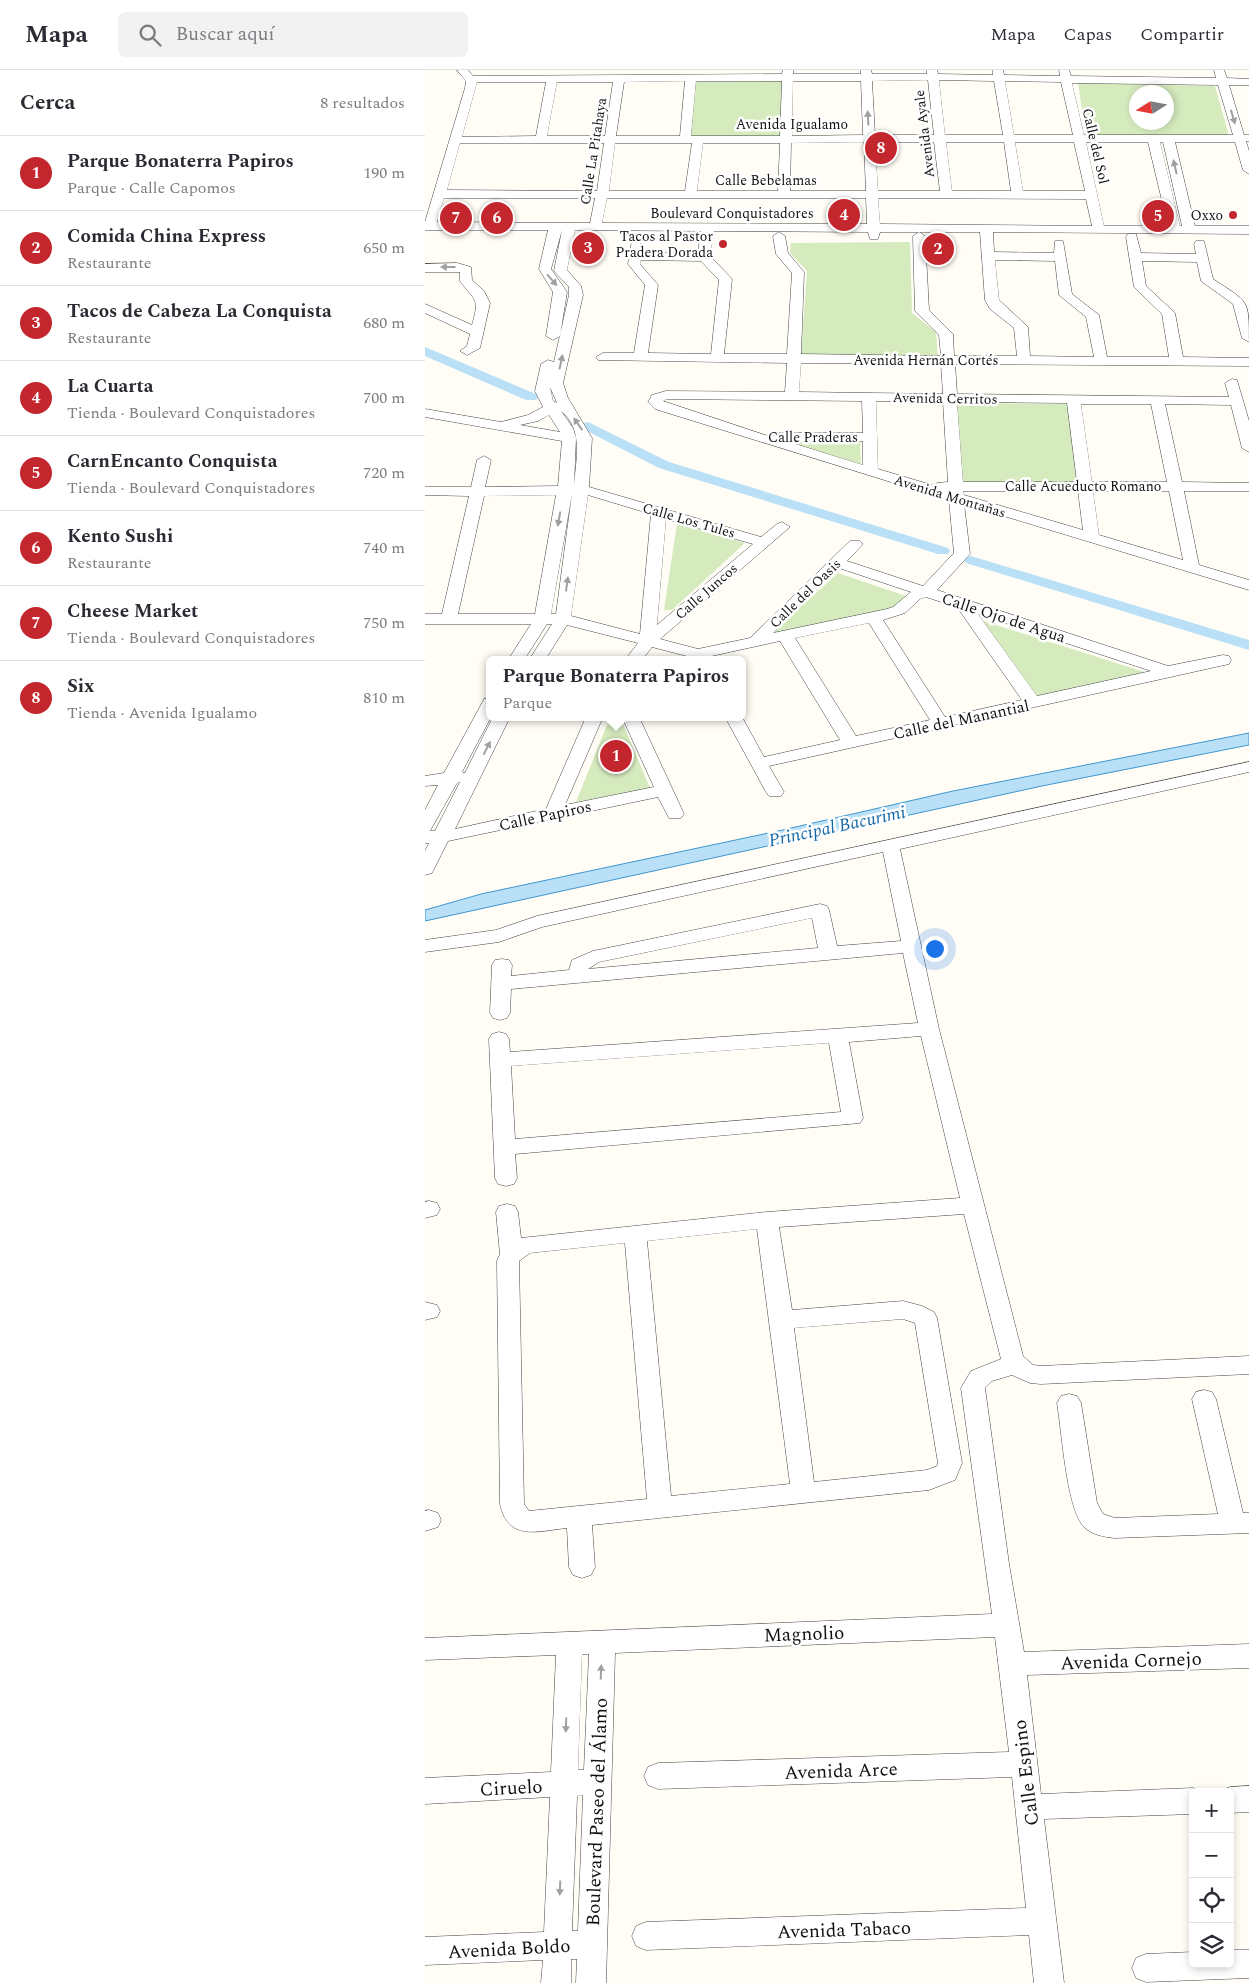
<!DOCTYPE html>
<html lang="es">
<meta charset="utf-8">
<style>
:root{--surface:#fff;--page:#f2f2f3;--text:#2b2b33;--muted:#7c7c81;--line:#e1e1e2;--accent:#c4262e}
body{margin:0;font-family:Spectral,serif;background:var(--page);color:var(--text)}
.controls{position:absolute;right:15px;bottom:15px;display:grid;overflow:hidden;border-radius:8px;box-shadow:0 2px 8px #0003}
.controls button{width:45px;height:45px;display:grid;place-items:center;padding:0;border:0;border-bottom:1px solid var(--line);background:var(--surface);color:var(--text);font:25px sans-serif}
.compass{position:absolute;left:704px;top:15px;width:45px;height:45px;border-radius:50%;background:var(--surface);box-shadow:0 2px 8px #0003;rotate:259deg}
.you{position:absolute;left:509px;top:878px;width:18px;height:18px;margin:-12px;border:4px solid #fff;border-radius:50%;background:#1a73e8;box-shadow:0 0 0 8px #1a73e833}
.badge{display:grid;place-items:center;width:32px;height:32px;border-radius:50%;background:var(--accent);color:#fff;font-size:16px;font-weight:700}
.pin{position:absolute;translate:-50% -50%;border:2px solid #fff;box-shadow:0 1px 5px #0006}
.popup{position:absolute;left:61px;top:586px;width:260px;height:65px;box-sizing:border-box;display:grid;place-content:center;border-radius:8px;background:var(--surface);filter:drop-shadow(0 1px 4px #0005);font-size:16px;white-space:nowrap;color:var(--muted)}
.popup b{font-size:19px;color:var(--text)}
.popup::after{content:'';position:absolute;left:50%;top:100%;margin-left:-10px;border:10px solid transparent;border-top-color:var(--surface)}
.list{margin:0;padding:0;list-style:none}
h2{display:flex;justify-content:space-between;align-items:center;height:65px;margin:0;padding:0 20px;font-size:21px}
h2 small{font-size:16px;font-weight:400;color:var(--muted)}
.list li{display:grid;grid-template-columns:32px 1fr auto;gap:15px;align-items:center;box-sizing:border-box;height:75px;padding:0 20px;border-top:1px solid var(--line)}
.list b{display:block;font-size:19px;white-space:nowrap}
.list p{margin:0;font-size:16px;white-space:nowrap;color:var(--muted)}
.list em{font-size:16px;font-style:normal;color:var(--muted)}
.icon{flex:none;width:28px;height:28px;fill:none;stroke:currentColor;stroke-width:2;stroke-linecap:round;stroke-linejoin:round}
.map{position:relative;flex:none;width:824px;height:1913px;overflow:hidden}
header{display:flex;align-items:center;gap:30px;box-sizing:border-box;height:70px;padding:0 25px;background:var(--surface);border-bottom:1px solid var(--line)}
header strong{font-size:24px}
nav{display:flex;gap:28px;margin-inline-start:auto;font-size:18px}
.search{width:350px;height:45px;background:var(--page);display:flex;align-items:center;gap:12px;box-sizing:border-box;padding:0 18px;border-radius:8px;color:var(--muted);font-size:19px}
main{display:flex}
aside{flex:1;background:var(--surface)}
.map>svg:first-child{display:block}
.green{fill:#d5ebbd;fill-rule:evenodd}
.water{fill:#b9e0f7;stroke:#3f96cf}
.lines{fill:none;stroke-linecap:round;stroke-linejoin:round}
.canal{fill:#b9e0f7;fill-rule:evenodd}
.minor-casing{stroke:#444;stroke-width:1}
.minor{fill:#fff;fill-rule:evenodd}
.oneway{fill:#a0a0a0}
.poi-dot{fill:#c4262e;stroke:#fff;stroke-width:2}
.labels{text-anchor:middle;stroke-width:5;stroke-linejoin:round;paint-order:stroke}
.far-street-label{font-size:14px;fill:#111;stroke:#fff}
.far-poi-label{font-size:14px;fill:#111;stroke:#fff;text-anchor:end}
.street-label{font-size:16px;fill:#111;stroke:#fff}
.water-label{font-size:18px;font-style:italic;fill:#1768a6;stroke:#fff}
.near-street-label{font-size:19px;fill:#111;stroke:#fff}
</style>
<header>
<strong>Mapa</strong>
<div class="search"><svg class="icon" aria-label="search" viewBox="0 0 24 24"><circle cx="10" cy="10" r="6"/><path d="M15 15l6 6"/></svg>Buscar aquí</div>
<nav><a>Mapa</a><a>Capas</a><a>Compartir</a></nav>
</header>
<main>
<aside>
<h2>Cerca<small>8 resultados</small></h2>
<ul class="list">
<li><span class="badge">1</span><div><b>Parque Bonaterra Papiros</b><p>Parque · Calle Capomos</p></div><em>190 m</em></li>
<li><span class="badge">2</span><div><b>Comida China Express</b><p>Restaurante</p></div><em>650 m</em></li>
<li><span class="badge">3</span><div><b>Tacos de Cabeza La Conquista</b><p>Restaurante</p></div><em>680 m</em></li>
<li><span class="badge">4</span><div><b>La Cuarta</b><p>Tienda · Boulevard Conquistadores</p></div><em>700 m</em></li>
<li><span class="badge">5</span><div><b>CarnEncanto Conquista</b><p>Tienda · Boulevard Conquistadores</p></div><em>720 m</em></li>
<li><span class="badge">6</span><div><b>Kento Sushi</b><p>Restaurante</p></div><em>740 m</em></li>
<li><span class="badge">7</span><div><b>Cheese Market</b><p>Tienda · Boulevard Conquistadores</p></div><em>750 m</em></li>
<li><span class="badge">8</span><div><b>Six</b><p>Tienda · Avenida Igualamo</p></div><em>810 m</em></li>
</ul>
</aside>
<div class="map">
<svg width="824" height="1913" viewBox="0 0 824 1913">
<rect width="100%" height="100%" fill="#fffdf5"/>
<!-- green -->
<path class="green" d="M358,11L357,67L265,68L267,12Z
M653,13L790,16L804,66H661ZM712,22H742V52H712Z
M485,172L487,243L511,262L513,288L376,286L382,201L365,183L366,173Z
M530,333L642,334L653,414H536Z
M361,371H435L436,396L361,373Z
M252,453L320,473L247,540H239Z
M413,503L481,526L466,541L347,563Z
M555,550L726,604L611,630Z
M189,652L198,654L225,718L151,732L182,655Z"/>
<!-- water -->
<path class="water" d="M824,663V675L617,716L0,851V840L56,824L353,761L528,721Z"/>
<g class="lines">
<!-- canal -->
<path class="canal" d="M0,277L111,324L113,327L111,330H101L0,286Z
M163,352L244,392L523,478L525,481L523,484H513L234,398L158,359L156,356L158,353Z
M546,486L824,570V580L541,493L539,490L541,487Z"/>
<defs>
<path id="minor" d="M32,0H43L48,6L357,4L358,0H368V4H436V0H446L447,4H502V0H512L513,4L568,5V0H578L579,5L635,6L634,0H644L646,6L791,8L789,0H799L802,8L824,9V15H804L819,65H824V71H821L824,81V104L818,100L810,72H750L770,156H824V164L568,162L569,182L629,183L630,171H638L647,224L674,245L682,287H744L737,244L709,217L701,167L703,164H711L716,183L771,184L769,174L771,171H779L788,209C824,233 824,228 824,272L817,268L808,234L776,211L772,192L717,191L721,216L750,243L758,287L824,288V296L530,294L532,324L804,327L800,313L807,309L812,310L824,351V382L817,378L806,335L740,334L757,412L824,413V421H759L774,495L824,510V520L539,434L545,484L512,520L743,596L798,585L804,586L806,590L804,594L344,696L359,722L356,726H344L341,722L300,647H317L339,687L415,670L355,571L273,589L227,577L217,590H200L213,573L142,555L120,590H104L127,554H122L99,590H83L106,554H0V544H17L44,426L0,425V417H46L52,390L59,386L66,390L60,417L133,416L137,371L0,347V339L76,352L103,345L118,337L110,321L116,294L123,290L129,292L144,225V217L129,201L137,160L126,199L142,222L135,266L128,270L121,266L128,222L114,199L123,160H0V152L40,18L41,11ZM503,10L509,65H450L447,11ZM514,10L569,11L578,65H520ZM260,11L255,66H191L199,12ZM271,11H357L355,66H266ZM368,11H436L438,65L367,66ZM580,11L636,12L648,65H589ZM52,12H121L111,66L37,67ZM132,12H188L180,66H122ZM647,13L793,15L808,65H659ZM439,72L441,121H365L366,73ZM450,72H509L515,121H453ZM521,72H579L586,121H527ZM590,72H649L660,121H598ZM661,72H723L743,156H679ZM735,72H738L757,156H755ZM35,73H179L172,121L22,120ZM190,73H267L260,121H184ZM278,73H355L353,121H272ZM19,128H170L165,153L12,152ZM182,128H441L442,154L177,153ZM453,128L661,129L667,156L455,154ZM150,160L276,161L273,183L216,182L215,170H207L203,194L220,215L209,283H178L171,287L173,290L362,293L360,322L241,321L227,325L223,332L230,339L524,430L529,483L498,516L422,491L438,474L435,471H425L325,568L273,579L235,569L365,457L357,452L352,454L336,467L164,417L167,368L143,328L138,313L158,225L156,216L142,200ZM289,161L443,162L445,169H453L455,162H555L560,230L565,239L589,258L592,286H529L528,264L504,240L500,166L494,162L488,166L490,241L514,265L516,286L376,284L379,202L363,183L360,166L354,162L348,166L351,184L367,203L362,284H299L307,209L285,186ZM216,190L276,191L294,210L286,284L223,283L233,215L215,194ZM570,190L630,191L634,225L661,247L669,287L605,286L603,257L574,230ZM376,293L516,294L518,324L374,322ZM125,317L132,333L128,331ZM242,329L437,331L438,363H353L346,367L238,331ZM451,331L518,332L523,412L512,413L510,416L453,399ZM532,332L642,333L652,412H538ZM656,334H726L742,412H667ZM136,341C159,359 151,390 149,415L151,368L148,358ZM124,345L135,362L95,355L113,351ZM361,371H438V395ZM538,421H653L658,460L539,425ZM668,421H744L758,490L674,465ZM147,424L131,544H126ZM131,425L110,544H33L59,426ZM163,425L226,444L215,564L146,546ZM241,449L328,474L232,555ZM414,498L486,522L468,537L462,539L348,563ZM501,527L532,537L597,630L520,647L458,550L480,543L495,529ZM553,544L726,601L612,626ZM444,553L505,650L431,666L370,568Z
M32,193L46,197L47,210L59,221L65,233L55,278L42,285L35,281L42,276L45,264L0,243V234L47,255C55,228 50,231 35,211V202H0V194Z
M65,628L66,647L37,702L40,703L68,647H85L30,759L121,739L161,647H178L140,735L229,717L197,647H214L259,744L256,748H244L233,727L23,771L7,803L0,805V781L4,773H0V740L13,715L0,716V706L19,703L57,633L59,629ZM35,712L10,761H5L32,713Z
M824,692V702L475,779L514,959L598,1286L608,1295L616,1296L824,1286V1304L616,1314L605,1313L587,1305L567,1311L560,1318L584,1494L599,1582L824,1574V1598L602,1605L616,1724L768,1718L777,1722H768V1744L619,1749L639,1913H609L604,1865L221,1880L211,1876L207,1866L211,1856L221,1852L601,1838L587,1707L233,1719L223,1715L219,1706L223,1697L233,1693L584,1682L570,1567L190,1583L181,1913H151L152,1889H146V1913H116L118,1890L0,1895V1867L119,1862L125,1727L0,1734V1708L126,1702L131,1585L0,1590V1568L567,1544L536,1318L546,1301L576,1289L539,1144L354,1157L367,1240L478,1231L497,1236L509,1242L512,1248L537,1393L530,1410L504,1420L167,1455L170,1497L166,1505L157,1508L148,1505L144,1497L142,1458C113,1461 83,1472 75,1434L72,1191L75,1184L71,1142L74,1136L82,1134L90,1136L93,1142L96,1168L342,1142L535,1128L496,966L424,972L438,1048L435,1053L90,1084L92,1108L89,1114L81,1116L73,1114L70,1108L64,969L67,964L74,962L81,964L84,969L85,982L493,953L478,883L86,919L85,943L82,948L75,950L68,948L65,943L67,895L70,890L77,889L84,890L87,895L86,906L144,900L147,890L168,881L395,834L402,836L404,840L412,876L476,871L458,782L117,857L74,872L0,882V870L71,860L112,846ZM387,848L393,878L163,899L174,892ZM404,973L416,1042L90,1069L86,996ZM332,1159L365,1414L246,1426L222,1171ZM200,1173L222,1429L104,1441L99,1434L94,1191L105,1183ZM478,1249L490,1253L513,1393L512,1396L502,1400L389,1412L369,1258ZM157,1584H164L159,1700H153ZM158,1725L153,1861H147L152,1726Z
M4,1131L12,1133L15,1139L12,1145L0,1148V1132Z
M0,1232L12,1235L15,1241L12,1247L0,1250Z
M779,1320L787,1322L791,1329L818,1443H824V1463L690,1468C680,1467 666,1465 658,1456C641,1435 637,1362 632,1333L636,1326L644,1324L652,1326L656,1333L672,1433L678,1444L690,1448L793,1444L767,1329L771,1322Z
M4,1440L13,1443L16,1450L13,1457L0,1461V1441Z
M824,1716V1742L805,1743V1722L795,1721L805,1717Z
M805,1880H824V1908L721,1912L711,1908L707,1898L711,1888L721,1884L768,1882V1894H805Z"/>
</defs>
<!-- minor casing -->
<use href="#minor" class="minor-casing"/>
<!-- minor -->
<use href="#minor" class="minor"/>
</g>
<!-- one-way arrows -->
<defs><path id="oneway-solid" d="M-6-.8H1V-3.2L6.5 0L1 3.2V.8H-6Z" transform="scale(1.25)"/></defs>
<g class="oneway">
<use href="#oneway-solid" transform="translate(808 47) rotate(73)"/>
<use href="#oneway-solid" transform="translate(443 48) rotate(-93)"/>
<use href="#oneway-solid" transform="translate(750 97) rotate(-103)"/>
<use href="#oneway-solid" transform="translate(23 197) rotate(180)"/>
<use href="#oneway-solid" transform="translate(127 210) rotate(49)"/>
<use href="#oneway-solid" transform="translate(136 292) rotate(-78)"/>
<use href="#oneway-solid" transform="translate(153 354) rotate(-125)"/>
<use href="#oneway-solid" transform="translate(134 449) rotate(100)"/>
<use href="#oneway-solid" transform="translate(142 514) rotate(-82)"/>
<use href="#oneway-solid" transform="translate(62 678) rotate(-63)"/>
<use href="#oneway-solid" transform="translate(176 1602) rotate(-88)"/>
<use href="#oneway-solid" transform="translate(141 1655) rotate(92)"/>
<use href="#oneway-solid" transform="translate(135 1818) rotate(92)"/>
</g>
<!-- markers -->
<g class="poi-dot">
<circle cx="808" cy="145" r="5"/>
<circle cx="298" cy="174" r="5"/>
</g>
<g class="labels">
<!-- far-street labels -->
<g class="far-street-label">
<text x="367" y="59">Avenida Igualamo</text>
<text transform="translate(499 64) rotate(-97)" y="5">Avenida Ayale</text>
<text transform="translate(671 76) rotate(77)" y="5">Calle del Sol</text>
<text transform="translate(168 81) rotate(-81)" y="5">Calle La Pitahaya</text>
<text x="341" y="115">Calle Bebelamas</text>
<text x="307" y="148">Boulevard Conquistadores</text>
<text x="501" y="295">Avenida Hernán Cortés</text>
<text transform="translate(520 328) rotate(1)" y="5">Avenida Cerritos</text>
<text x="388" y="372">Calle Praderas</text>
<text x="658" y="421">Calle Acueducto Romano</text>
<text transform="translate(525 426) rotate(17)" y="5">Avenida Montañas</text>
<text transform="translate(264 450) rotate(16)" y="5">Calle Los Tules</text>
<text transform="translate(281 521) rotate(-41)" y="5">Calle Juncos</text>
<text transform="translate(380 523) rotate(-44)" y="5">Calle del Oasis</text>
</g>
<!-- far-poi labels -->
<g class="far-poi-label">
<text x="798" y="150">Oxxo</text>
<text x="288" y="171">Tacos al Pastor<tspan x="288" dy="16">Pradera Dorada</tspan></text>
</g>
<!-- street labels -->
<g class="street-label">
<text transform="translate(579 547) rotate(18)" y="6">Calle Ojo de Agua</text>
<text transform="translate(536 649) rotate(-12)" y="6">Calle del Manantial</text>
<text transform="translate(120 745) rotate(-12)" y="6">Calle Papiros</text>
</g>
<!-- water labels -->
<g class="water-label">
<text transform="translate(412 756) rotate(-12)" y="6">Principal Bacurimi</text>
</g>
<!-- near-street labels -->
<g class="near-street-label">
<text transform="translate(379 1563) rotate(-2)" y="7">Magnolio</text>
<text transform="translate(706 1590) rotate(-2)" y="7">Avenida Cornejo</text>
<text transform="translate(416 1700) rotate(-2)" y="7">Avenida Arce</text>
<text transform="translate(600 1703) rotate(-97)" y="7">Calle Espino</text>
<text transform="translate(86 1717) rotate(-3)" y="7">Ciruelo</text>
<text transform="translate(171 1742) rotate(-88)" y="7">Boulevard Paseo del Álamo</text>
<text transform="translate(419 1859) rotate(-2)" y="7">Avenida Tabaco</text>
<text transform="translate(84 1878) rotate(-3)" y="7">Avenida Boldo</text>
</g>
</g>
</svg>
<div class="controls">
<button>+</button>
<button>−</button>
<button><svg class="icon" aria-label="locate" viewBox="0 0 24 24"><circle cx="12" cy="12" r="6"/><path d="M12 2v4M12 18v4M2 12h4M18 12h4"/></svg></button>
<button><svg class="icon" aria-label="layers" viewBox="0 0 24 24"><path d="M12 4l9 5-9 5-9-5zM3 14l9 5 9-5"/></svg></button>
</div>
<svg class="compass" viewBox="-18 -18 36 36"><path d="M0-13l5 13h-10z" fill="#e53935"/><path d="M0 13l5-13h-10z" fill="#7c7c81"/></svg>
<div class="you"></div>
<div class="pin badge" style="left:191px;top:686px">1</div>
<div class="popup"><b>Parque Bonaterra Papiros</b>Parque</div>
<div class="pin badge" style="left:513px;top:179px">2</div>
<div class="pin badge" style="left:163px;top:178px">3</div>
<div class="pin badge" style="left:419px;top:145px">4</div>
<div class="pin badge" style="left:733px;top:146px">5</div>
<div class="pin badge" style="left:72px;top:148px">6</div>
<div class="pin badge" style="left:31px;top:148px">7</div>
<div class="pin badge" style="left:456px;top:78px">8</div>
</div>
</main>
